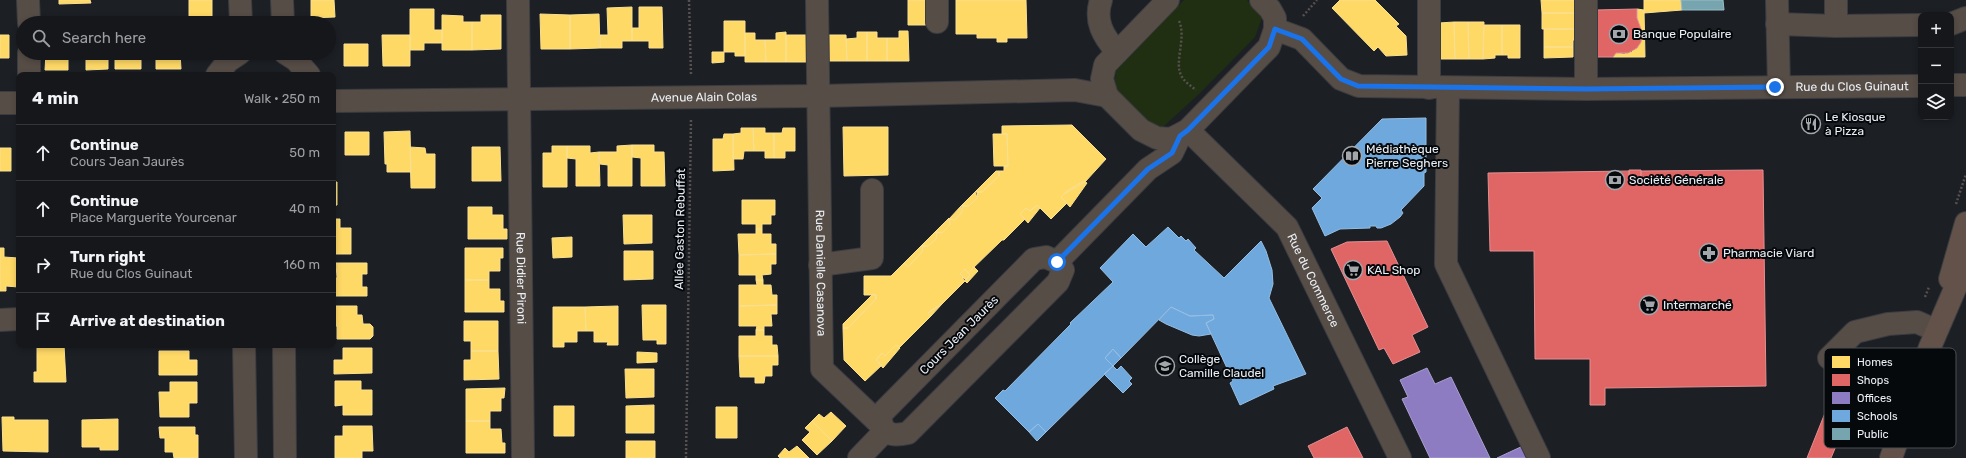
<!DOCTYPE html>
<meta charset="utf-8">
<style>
:root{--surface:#15171b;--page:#222428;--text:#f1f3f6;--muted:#9d9fa3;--line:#34363a}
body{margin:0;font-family:Rubik,sans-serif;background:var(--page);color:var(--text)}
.controls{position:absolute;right:12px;top:12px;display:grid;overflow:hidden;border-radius:8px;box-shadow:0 2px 6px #0003}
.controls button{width:36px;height:36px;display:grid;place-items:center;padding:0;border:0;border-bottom:1px solid var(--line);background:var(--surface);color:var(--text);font:20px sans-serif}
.stop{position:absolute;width:12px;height:12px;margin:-9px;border:3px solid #1a73e8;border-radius:50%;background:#fff}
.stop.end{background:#1a73e8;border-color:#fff;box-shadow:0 1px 4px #0008}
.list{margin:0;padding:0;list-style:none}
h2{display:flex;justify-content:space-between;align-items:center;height:52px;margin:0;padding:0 16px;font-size:17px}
h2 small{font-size:13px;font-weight:400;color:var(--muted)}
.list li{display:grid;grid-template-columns:26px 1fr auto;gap:12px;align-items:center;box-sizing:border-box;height:56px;padding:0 16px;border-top:1px solid var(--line)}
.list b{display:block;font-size:15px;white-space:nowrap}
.list p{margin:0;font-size:13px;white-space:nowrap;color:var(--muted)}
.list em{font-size:13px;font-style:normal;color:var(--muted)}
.icon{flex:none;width:22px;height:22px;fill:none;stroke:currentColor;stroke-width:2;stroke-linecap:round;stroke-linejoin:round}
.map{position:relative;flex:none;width:1966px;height:458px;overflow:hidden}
.search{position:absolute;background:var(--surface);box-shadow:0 2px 6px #0003;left:16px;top:16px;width:320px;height:44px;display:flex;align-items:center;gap:10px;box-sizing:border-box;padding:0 14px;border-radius:22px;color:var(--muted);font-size:15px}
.panel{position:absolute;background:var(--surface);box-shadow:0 2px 6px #0003;left:16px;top:72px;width:320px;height:276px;border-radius:8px}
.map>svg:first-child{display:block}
.green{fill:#202f12}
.homes{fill:#ffd966;stroke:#f9e091}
.shops{fill:#e06666;stroke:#e38f91}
.offices{fill:#8e7cc3;stroke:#aa9fd2}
.schools{fill:#6fa8dc;stroke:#94bee4}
.public{fill:#76a5af;stroke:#99bcc4}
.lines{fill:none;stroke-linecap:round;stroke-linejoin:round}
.minor-casing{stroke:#3a3c41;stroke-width:24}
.major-casing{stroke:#3a3c41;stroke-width:24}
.path{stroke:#56504e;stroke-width:2.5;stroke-dasharray:2 2;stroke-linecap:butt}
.minor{stroke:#574d47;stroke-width:22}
.major{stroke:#625249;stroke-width:22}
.route{stroke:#1a73e8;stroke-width:5}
.labels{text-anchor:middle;stroke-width:4;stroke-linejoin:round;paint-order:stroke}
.poi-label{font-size:12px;fill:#ebf0f6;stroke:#06090c;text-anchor:start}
.street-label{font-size:12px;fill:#ebf0f6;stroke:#06090c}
.key{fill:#06090c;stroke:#4b4e52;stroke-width:1}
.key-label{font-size:11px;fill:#ebf0f6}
</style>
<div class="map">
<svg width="1966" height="458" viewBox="0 0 1966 458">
<rect width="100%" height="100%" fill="#1c1f24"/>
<!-- green -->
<path class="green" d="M1184,0H1247L1262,18L1255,37L1200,93L1163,127L1149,123L1119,97L1114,87L1116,71Z"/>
<!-- homes -->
<path class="homes" d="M59,0H90L91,3L59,4Z
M189,0H212V19H189Z
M311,0H334L335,17L311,18Z
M908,0H927V25H908Z
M956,0H1026L1027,38H1007V42H997V38H977V34H956Z
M1340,0H1375L1399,24L1396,26L1406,36L1407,55L1386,56L1378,47L1374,51L1332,8Z
M1541,0H1577L1576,13H1542Z
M1644,0H1681L1682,10L1644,13Z
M632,7V41H622V48H600V35H608L607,8Z
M639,7H662L663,48H649V41H632V28H639Z
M410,9H434V30H442V43H424V50H410Z
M1637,9L1644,10L1645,57H1613L1616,53L1624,54L1632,52L1640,44L1642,32L1637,18Z
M1542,13H1576L1577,29H1542Z
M540,14L570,15V49H541Z
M599,14L600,48L570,49V15Z
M442,15L463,16V22H472V50H442Z
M481,15H501V49L472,50V22H481Z
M724,21H745V56H735V52H724Z
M1454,22L1455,59H1439V23Z
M1454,22H1468L1469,59H1455Z
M1468,22H1484L1483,59H1469Z
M1484,25H1502V55H1495V58L1483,59Z
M1502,25H1520V58H1508V55H1502Z
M1544,29H1577V40H1573V47H1544Z
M899,31H908L909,61H887V38H899Z
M786,32V62H766L765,40H776V33Z
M857,32H867V61H847L846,39L857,38Z
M867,32H877V38H887V61H867Z
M745,33H755V40H765L766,62H745Z
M0,35H9V58H0Z
M382,35H410V66H383Z
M786,35H806L807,62H786Z
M826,35H846L847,61H826Z
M344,44H368V66H344Z
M1544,47H1573V57L1544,58Z
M712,52H724V62L712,63Z
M46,53H76L68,54V70H45Z
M76,53H108V69L86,70V54Z
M115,53H141V69H115Z
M156,53H180L181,69H156Z
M1072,125L1106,159L1085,182L1064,194L1061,197L1067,203L1051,219L1037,205L1030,211L1026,208L1020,214L1025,219L1004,240H1002L968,273L965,269L960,274L965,281L942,304L928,313L931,316L899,348L896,345L885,356L882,353L876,360L882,365L865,381L844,360L843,328H848L876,299V295H864V276H891L904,263L908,267L922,252L923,246H928L936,239L937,232L942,233L950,225L949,219L955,220L962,212V206H969L977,198V192H982L999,176V171H1004V166H1008L1007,134H1002V126Z
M843,127H888V175L844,176Z
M741,128H753L754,151H744L743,159H733V134L741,133Z
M753,128H765V133H774V158H765V151H754Z
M783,128H795V151H785V158H774V133H782Z
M410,131L411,172H387V164H385L384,132Z
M345,132H369V155H345Z
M724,134H733L734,170L713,171V139H723Z
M993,134H1007L1008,166H994Z
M632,145H654V152H664L665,186H641V158L632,157Z
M632,145V186H608V165L600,164L599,152H617V146Z
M552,146H567V187H543V153H552Z
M567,146H590V153L599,152L600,186H576V159L567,158Z
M410,147L425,148L426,154H435V188H411Z
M472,147H500L501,181H472Z
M0,148H11V171H0Z
M996,171H999V176L982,192H975Z
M1084,181L1087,183L1070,207L1061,197L1068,190Z
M333,182H337V205L333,206Z
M975,192L977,198L969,206H961Z
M742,200H775V215H771V224H762V229H756V224H742Z
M1037,205L1040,208L1028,223L1020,214L1026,208L1030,211Z
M961,206L962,212L955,220L949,219Z
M468,207H492V215H503V229H507V239H468Z
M623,215H652V243L624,244Z
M949,218L950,225L942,233L935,232Z
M333,219H340V228H351V254H333Z
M756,229H762V234H771V244H776V254L739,255L738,234H756Z
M935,232H937L936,239L928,246H921Z
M572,237V257L553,258L552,238Z
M921,246H923L922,252L908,267L904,263Z
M0,248H4V257L18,258V287L6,286V291H0Z
M465,248H503V258H500V271H489V280H465Z
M624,251H653V279L624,280Z
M776,254V264H771V274L762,275L763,280H756V275H739V255Z
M336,263H367V274H362V287H367V296H333V278H337Z
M974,267L978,271L967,283L965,281L970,275L968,273Z
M965,269L970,275L966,280L960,274Z
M465,280H489V289H500V301H504V312H465Z
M756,280H763V285H771L772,295H777V305L739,306V285H757Z
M873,294L876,295V299L848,328H843V324Z
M942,304L931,316L928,313L933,309Z
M642,305H666V344H657V340H643Z
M777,305V314H771L772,326H764V330H756L757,326H739V306Z
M333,306H357V315H362L363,324H370L373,327V336L370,339H337V326H333Z
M618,306V345H607L608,342H594V331H586L585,307Z
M553,307H585L586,331H577V342H564V347H553Z
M464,321H498V351H471V341H464Z
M756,330H764V336H772V345H777L778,356H739V336H756Z
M37,345H64L66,382H34V372H37Z
M896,345L900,348L883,368L876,360L882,353L885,356Z
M343,348H372V373L334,374V360H343Z
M159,351H189V360H197V375H159Z
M471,351H498L499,379L464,380V360H471Z
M637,352L657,353V362L637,363Z
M739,356H778V365H772V376H765L764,383H755V377H740Z
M625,369H654V397L626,398Z
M335,381H361V390H372V415H343V405L335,406Z
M170,382H197V403H189V417H160L159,392H170Z
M505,388L504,398H501V411H490V421H466V389Z
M654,405V433H626V406Z
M554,406H574V436H554Z
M716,407H737V438H716Z
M831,412L846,426L832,441L812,421L819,414L824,418Z
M2,417H14V420H48V452L3,451Z
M118,419V450H100V447H82V420Z
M466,421H490V429H501L502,443H505V453H466Z
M812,421L832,441L817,455L802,440L810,432L805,428Z
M343,426H372L373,451H362V458H335V436H343Z
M159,427H195V435H198V458H174L173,452H165V438H160Z
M626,441H655V458H626Z
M797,446L809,458H780L778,456L785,448L789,452Z"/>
<!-- shops -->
<path class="shops" d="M1637,9V18L1642,32L1641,42L1637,48L1628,53H1616L1613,57H1596V10Z
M1629,170H1641V178H1629Z
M1763,170L1766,386L1605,388V405H1590V359H1535L1534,251H1490L1488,173L1629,171V178H1641V171Z
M1387,241L1428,327L1412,335L1420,352L1393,364L1384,348L1379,350L1331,249L1347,242Z
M1825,413L1846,422L1831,458H1807Z
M1347,427L1363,458H1314L1308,446Z"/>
<!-- offices -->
<path class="offices" d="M1427,368L1435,384L1451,377L1490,458H1430L1402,399L1408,397L1400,380Z
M1525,445L1531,458H1497Z"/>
<!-- schools -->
<path class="schools" d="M1426,118V172L1424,173V186L1401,210L1403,213L1400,217L1391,224L1381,228H1377L1376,226H1370V228L1340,229L1325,236L1312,208L1322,198L1313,189L1382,119Z
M1168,227L1179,238L1181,236L1186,241L1188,239L1196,248L1194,250L1224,278L1261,241L1266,251L1272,270L1273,284L1269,298L1306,374L1273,386L1274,389L1240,405L1230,383L1233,381L1206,323L1214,319L1213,315L1190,316L1171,307L1121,358L1113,349L1105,358L1113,366L1046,432L1038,424L1029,432L995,398L1003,390L1005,391L1071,324L1070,323L1113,282L1100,268L1133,234L1146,247Z
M1171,307L1190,316L1213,315L1214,319L1206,323L1211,334L1199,336L1192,335L1166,324L1159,320Z
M1113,349L1121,358L1113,366L1105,358Z
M1113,366L1117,370L1121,366L1132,378L1129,381L1132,384L1123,393L1104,374Z
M1038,424L1046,432L1037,441L1029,432Z"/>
<!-- public -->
<path class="public" d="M1681,0H1723L1724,10H1682Z"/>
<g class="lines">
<defs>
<g id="minor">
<path d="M28,0L29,23"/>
<path d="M240,0L241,23"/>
<path d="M282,0L283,23"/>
<path id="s1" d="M518,0L523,458"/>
<path id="s2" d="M817,0L822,369L881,425"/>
<path d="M937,0V22"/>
<path d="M1101,0C1094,21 1103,36 1117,52"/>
<path d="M1168,0L1105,65L1102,79L1107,96L1141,130L1157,138L1171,139L1188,130L1269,47L1275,29V18L1270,9L1261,0"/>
<path d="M1429,0V88"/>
<path d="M1777,0L1779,87"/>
<path d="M1836,0V26L1921,25"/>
<path d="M1777,24L1836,26"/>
<path d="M1951,24L1966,18"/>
<path id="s3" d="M1275,29L1302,39L1341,79L1359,86L1586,89L1921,86"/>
<path d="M29,53V75"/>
<path d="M285,53L296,60L309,75"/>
<path d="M217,75L228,61L240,53"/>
<path d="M1951,85H1966"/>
<path d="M1448,88L1446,264L1539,458"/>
<path d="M1586,89V0"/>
<path id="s4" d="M333,101L819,96L1075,90L1107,96"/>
<path d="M0,103H19"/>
<path id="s5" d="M1188,130L1287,227L1400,458"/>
<path d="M1046,257L1057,262L1063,270L1058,282L908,433C890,437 882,434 880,415L1034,259Z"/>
<path d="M1057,262L1148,169L1172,153L1180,136"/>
<path d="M820,265L872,258V190"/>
<path d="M0,320L19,319"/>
<path d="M244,345L246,458"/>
<path d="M284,345L285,458"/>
<path d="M1829,358L1855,332L1888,324L1917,322L1935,330"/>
<path d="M859,458L885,431"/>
</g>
<path id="major" d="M1950,279L1966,223
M1891,458L1930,347L1966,263"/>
</defs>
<!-- minor casing -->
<use href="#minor" class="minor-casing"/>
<!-- major casing -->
<use href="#major" class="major-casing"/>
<!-- path -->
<path class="path" d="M689,0L691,75
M1303,16L1317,0
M1179,21C1187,38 1173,63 1182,77C1185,82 1191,86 1196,90
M1956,204L1966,174
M1925,297L1929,287
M686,458L691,118"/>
<!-- minor -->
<use href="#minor" class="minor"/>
<!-- major -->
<use href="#major" class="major"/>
</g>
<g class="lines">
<!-- route -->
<path class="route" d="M1057,262L1148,169L1172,153L1180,136L1188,130L1269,47L1275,29L1302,39L1341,79L1358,86L1586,89L1775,87"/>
</g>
<!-- icons -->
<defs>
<symbol id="bank-ring" viewBox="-11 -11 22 22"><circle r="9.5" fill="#06090c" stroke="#a3a7ac" stroke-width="1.5"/><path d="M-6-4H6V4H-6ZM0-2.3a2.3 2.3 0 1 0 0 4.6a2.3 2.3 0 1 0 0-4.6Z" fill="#a3a7ac"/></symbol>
<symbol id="restaurant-ring" viewBox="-11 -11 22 22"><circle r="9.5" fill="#06090c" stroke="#a3a7ac" stroke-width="1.5"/><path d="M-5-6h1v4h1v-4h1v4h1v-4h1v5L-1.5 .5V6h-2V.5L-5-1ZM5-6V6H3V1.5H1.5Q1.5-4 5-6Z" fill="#a3a7ac"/></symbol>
<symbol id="library-ring" viewBox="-11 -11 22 22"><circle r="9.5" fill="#06090c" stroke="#a3a7ac" stroke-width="1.5"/><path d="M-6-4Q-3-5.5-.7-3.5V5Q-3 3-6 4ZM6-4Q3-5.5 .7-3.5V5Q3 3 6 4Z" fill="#a3a7ac"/></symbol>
<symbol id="pharmacy-ring" viewBox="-11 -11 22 22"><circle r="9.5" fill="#06090c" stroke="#a3a7ac" stroke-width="1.5"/><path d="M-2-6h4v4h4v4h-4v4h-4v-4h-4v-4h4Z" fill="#a3a7ac"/></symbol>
<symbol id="supermarket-ring" viewBox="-11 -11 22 22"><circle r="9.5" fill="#06090c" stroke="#a3a7ac" stroke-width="1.5"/><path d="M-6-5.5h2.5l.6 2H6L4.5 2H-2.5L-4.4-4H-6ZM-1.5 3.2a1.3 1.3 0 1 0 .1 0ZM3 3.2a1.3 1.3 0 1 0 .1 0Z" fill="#a3a7ac"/></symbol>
<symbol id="school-ring" viewBox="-11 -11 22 22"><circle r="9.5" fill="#06090c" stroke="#a3a7ac" stroke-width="1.5"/><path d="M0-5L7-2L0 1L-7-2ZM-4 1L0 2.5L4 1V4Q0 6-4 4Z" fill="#a3a7ac"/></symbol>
</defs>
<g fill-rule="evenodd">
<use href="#bank-ring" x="1608" y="23" width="22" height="22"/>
<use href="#restaurant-ring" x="1800" y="113" width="22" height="22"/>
<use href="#library-ring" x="1341" y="145" width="22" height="22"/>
<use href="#bank-ring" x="1604" y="169" width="22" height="22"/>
<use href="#pharmacy-ring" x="1698" y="242" width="22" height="22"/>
<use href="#supermarket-ring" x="1342" y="259" width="22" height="22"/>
<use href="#supermarket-ring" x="1638" y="294" width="22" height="22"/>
<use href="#school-ring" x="1154" y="355" width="22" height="22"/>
</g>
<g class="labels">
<!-- poi labels -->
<g class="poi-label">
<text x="1633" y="38">Banque Populaire</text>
<text x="1825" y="121">Le Kiosque<tspan x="1825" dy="14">à Pizza</tspan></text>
<text x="1366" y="153">Médiathèque<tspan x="1366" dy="14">Pierre Seghers</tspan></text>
<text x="1629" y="184">Société Générale</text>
<text x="1723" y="257">Pharmacie Viard</text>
<text x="1367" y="274">KAL Shop</text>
<text x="1663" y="309">Intermarché</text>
<text x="1179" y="363">Collège<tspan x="1179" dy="14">Camille Claudel</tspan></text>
</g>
<!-- street labels -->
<g class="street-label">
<text dy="4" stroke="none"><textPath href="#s3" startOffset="597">Rue du Clos Guinaut</textPath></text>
<text dy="4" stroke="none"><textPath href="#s4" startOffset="371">Avenue Alain Colas</textPath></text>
<text transform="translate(680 229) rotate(-89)" y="4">Allée Gaston Rebuffat</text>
<text dy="4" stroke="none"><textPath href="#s2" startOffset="273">Rue Danielle Casanova</textPath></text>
<text dy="4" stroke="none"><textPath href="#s1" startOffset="278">Rue Didier Pironi</textPath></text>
<text dy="4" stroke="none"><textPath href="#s5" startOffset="198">Rue du Commerce</textPath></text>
<text transform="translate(959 335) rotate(-45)" y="4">Cours Jean Jaurès</text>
</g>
</g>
<!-- legend -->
<rect x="1824" y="348" width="132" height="100" rx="6" class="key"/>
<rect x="1832" y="356" width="18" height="12" fill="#ffd966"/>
<rect x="1832" y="374" width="18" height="12" fill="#e06666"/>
<rect x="1832" y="392" width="18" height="12" fill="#8e7cc3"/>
<rect x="1832" y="410" width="18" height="12" fill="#6fa8dc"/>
<rect x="1832" y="428" width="18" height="12" fill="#76a5af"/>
<g class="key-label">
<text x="1857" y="366">Homes</text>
<text x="1857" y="384">Shops</text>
<text x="1857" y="402">Offices</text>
<text x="1857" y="420">Schools</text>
<text x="1857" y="438">Public</text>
</g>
</svg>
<div class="controls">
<button>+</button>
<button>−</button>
<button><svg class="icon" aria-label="layers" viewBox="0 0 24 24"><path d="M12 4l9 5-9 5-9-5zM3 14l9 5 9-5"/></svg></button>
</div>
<div class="stop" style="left:1057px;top:262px"></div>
<div class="stop end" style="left:1775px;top:87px"></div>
<div class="search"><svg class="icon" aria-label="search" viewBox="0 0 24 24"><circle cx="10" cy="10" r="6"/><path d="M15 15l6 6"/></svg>Search here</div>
<section class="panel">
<h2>4 min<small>Walk · 250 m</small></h2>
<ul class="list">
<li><svg class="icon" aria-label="ahead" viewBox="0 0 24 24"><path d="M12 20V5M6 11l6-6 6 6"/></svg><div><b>Continue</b><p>Cours Jean Jaurès</p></div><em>50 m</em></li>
<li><svg class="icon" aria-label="ahead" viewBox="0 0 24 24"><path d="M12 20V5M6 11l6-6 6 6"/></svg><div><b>Continue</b><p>Place Marguerite Yourcenar</p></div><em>40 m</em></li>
<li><svg class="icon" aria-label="right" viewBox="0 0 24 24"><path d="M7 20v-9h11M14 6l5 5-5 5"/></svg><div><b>Turn right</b><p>Rue du Clos Guinaut</p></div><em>160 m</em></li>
<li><svg class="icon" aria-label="arrive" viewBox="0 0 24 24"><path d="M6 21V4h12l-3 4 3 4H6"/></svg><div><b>Arrive at destination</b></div></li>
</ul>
</section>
</div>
